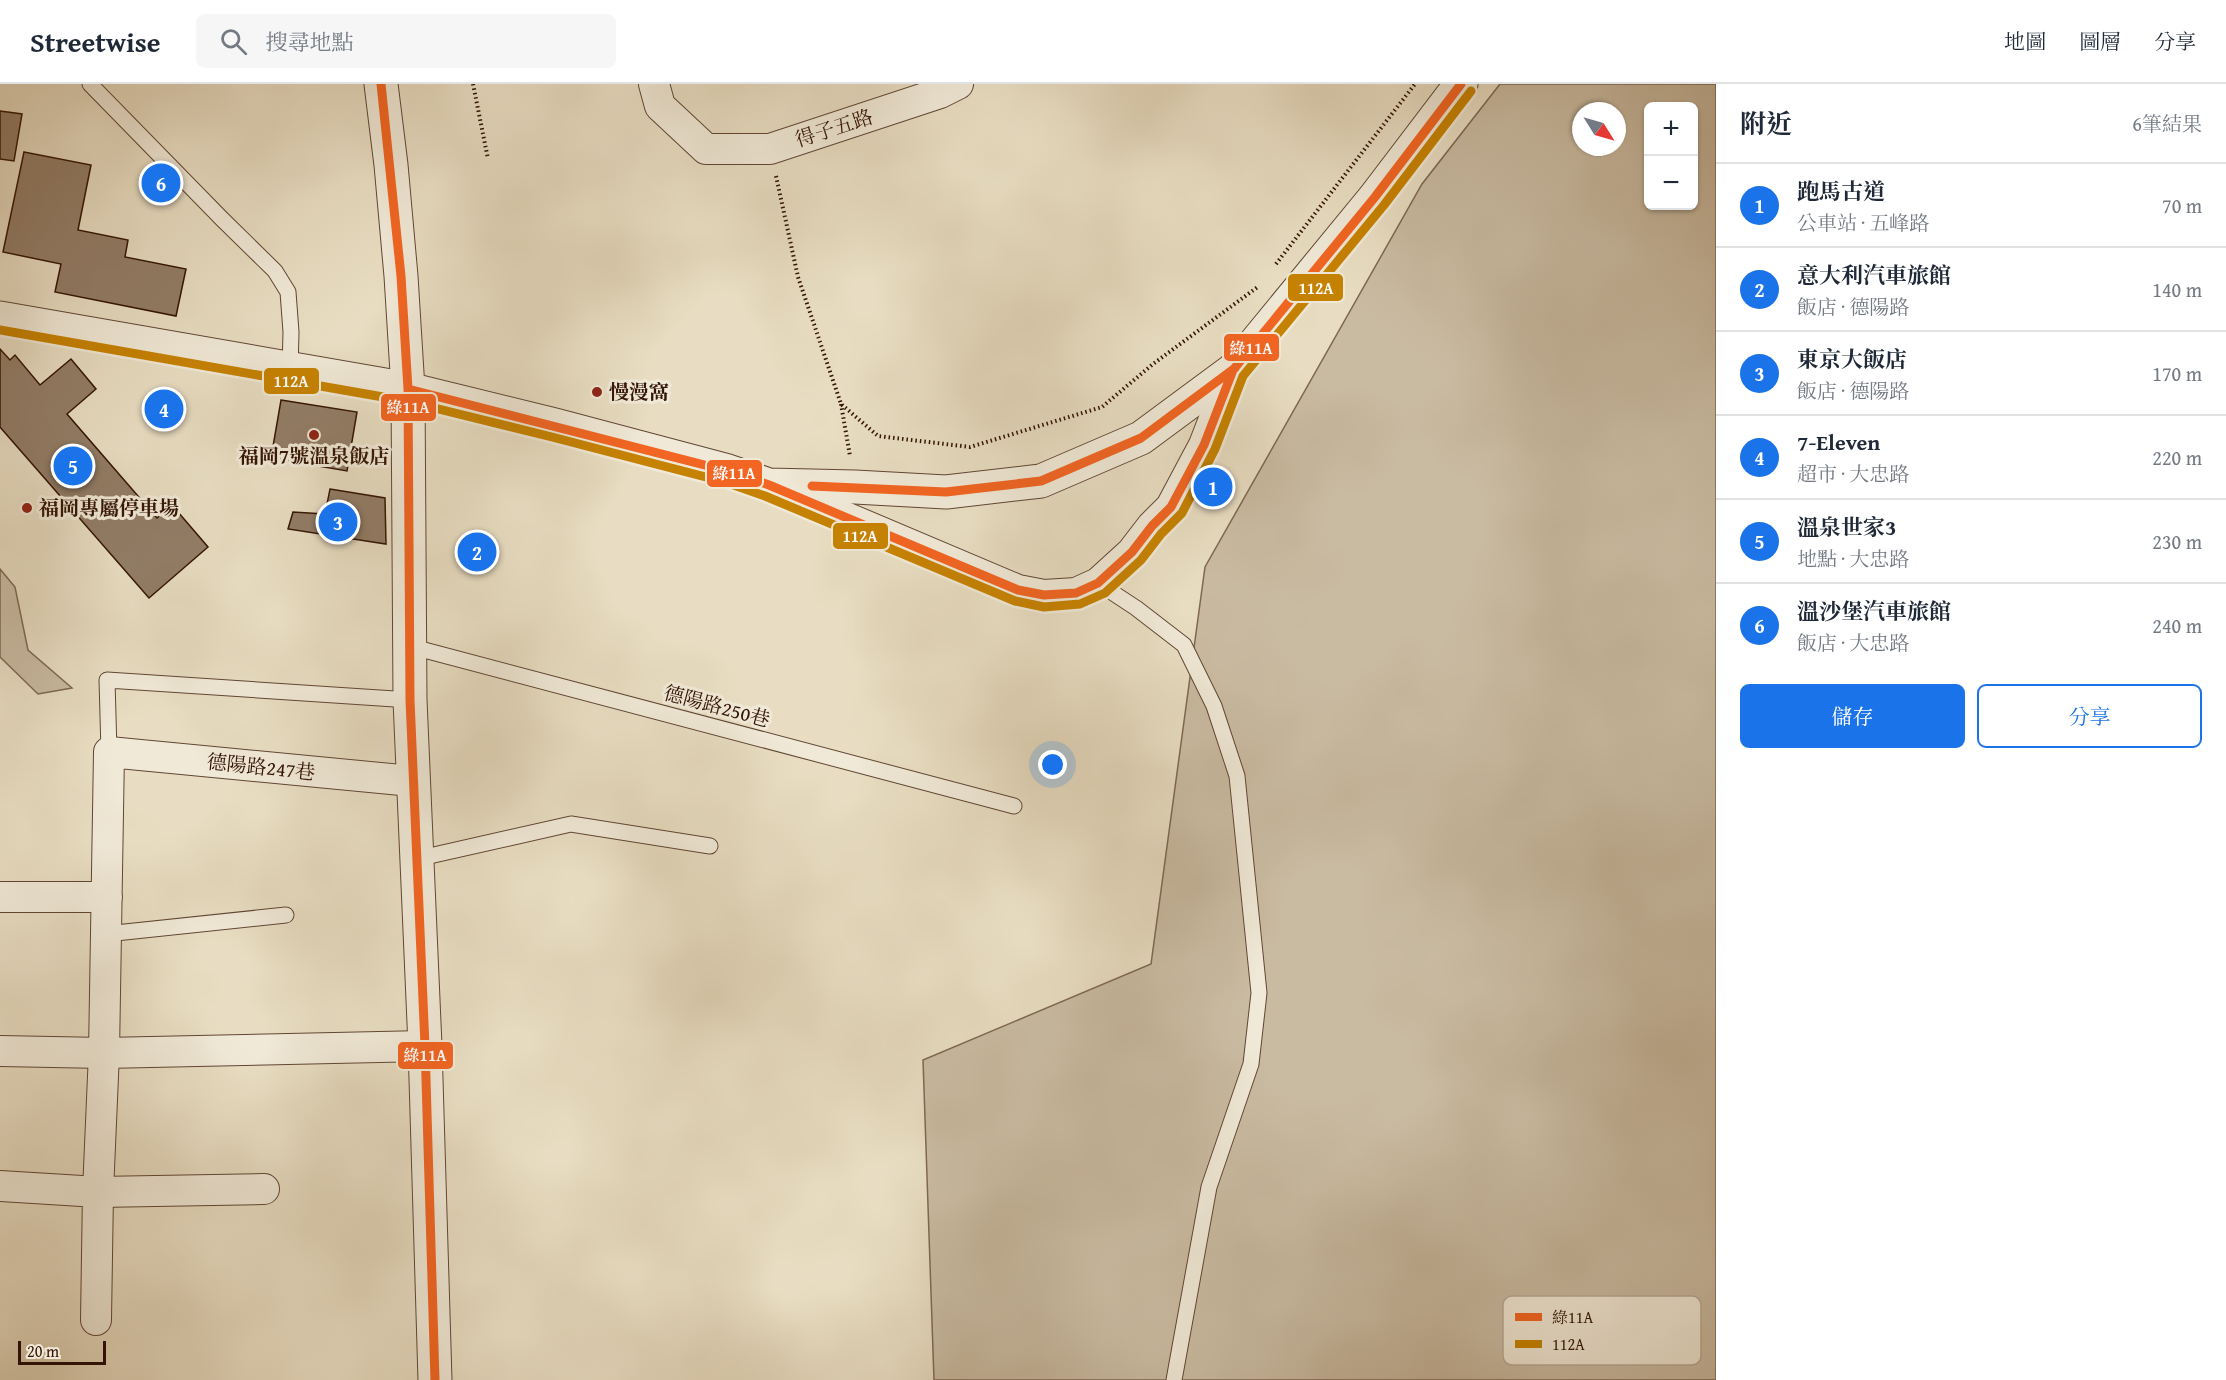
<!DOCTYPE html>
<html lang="zh-TW">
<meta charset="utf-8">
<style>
:root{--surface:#fff;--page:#f6f6f7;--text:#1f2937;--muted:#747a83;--line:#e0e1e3;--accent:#1a73e8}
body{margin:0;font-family:"Gentium Book Plus","Noto Serif TC",serif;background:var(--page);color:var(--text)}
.controls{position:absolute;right:18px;top:18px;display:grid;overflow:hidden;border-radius:9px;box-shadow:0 2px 4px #0004}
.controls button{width:54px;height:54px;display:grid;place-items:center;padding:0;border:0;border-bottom:2px solid var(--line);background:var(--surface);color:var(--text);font:30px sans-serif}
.compass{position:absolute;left:1572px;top:18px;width:54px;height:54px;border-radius:50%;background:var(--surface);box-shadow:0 2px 4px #0004;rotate:127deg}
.scale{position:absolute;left:18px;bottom:15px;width:88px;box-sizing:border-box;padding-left:6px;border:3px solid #341404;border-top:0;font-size:16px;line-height:21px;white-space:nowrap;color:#341404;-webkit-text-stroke:4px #f0e9d7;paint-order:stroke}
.you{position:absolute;left:1053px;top:681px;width:21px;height:21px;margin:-15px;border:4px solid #fff;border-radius:50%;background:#1a73e8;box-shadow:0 0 0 9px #1a73e833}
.badge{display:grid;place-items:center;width:39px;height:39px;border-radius:50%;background:var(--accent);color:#fff;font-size:20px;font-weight:700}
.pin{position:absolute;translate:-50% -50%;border:3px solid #fff;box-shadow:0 2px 6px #0006}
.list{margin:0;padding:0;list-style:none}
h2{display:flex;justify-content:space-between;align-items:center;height:78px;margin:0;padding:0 24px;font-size:26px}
h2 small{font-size:20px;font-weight:400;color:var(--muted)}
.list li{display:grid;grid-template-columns:39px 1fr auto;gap:18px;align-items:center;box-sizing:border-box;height:84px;padding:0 24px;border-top:2px solid var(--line)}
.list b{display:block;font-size:22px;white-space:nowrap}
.list p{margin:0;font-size:20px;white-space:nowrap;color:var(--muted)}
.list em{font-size:20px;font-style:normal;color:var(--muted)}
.actions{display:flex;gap:12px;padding:18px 24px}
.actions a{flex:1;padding:14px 0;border:2px solid var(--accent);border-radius:9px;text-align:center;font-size:21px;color:var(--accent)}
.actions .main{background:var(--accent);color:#fff}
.icon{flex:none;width:33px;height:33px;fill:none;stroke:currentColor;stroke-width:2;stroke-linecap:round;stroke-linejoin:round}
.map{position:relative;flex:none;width:1716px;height:1296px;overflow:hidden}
header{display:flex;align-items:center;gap:36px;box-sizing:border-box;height:84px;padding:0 30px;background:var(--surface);border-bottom:2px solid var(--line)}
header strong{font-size:28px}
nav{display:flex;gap:33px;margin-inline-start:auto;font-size:21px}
.search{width:420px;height:54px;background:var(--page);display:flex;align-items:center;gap:15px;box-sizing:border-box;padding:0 21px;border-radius:9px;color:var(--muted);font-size:22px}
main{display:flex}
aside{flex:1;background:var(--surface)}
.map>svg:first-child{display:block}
.green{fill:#c9bba2;stroke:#7e6853;stroke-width:1.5;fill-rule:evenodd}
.building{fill:#927d67;stroke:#341404;stroke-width:1.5}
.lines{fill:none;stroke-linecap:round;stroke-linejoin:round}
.service-casing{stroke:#614634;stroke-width:17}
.minor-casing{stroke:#614634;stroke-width:32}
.tertiary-casing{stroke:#614634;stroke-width:35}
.path{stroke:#341404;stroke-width:4;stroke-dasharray:1.5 3;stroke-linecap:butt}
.service{stroke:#f0e9d7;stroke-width:15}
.minor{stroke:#f0e9d7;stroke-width:30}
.tertiary{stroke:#f0e9d7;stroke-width:33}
.bus-1-casing{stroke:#f0e9d7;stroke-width:14}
.bus-2-casing{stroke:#f0e9d7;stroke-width:14}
.bus-1{stroke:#f26522;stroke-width:9}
.bus-2{stroke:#c68201;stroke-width:9}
.poi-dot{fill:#8f2418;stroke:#f0e9d7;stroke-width:2}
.labels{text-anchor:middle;stroke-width:6;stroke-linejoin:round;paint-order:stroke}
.street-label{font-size:20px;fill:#341404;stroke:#f0e9d7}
.poi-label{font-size:20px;font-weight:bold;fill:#341404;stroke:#f0e9d7;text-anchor:start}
.key{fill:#f0e9d7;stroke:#b8a998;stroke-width:1.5}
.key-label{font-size:16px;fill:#341404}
.line-badge{stroke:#f0e9d7;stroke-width:2}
.badge-label{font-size:16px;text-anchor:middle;font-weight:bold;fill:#fff}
</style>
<header>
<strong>Streetwise</strong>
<div class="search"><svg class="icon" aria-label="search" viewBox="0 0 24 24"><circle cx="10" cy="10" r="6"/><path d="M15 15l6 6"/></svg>搜尋地點</div>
<nav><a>地圖</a><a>圖層</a><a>分享</a></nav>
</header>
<main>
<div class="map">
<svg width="1716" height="1296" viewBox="0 0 1716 1296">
<rect width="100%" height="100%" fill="#e8ddc2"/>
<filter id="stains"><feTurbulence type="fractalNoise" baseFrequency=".00333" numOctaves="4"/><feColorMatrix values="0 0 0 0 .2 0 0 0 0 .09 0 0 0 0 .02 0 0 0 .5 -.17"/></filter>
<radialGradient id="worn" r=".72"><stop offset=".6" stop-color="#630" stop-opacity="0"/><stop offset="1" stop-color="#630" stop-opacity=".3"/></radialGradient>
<!-- green -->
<path class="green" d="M1500,0H1716V1296H934L923,976L1151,880L1205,483L1422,100ZM1648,22H1694V122H1648ZM1581,27H1617V63H1581Z
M0,485L15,503L28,566L72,604L38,610L0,573Z"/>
<!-- building -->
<path class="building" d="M0,27L22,30L14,77L0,75Z
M24,68L91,81L78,146L128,156L125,173L186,185L176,232L55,208L61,180L3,168Z
M0,265L10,276L15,271L40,301L71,275L96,305L67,330L157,434L172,421L208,463L149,514L0,343Z
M281,316L357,328L347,387L271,374Z
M330,405L385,414L386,460L288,445L293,428L325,430Z"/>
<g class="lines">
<defs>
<path id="service" d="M90,0L222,135L275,187L288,208L291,248L290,286
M1098,499L1136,524L1184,561L1214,622L1237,692L1259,909L1251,980L1209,1103L1174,1296
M409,562L1014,722
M109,668L107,596L410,616
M416,775L571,740L710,762
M106,850L286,831"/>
<path id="minor" d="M654,0L660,22L706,65H770L940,9L958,0
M772,402L1018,506L1044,511L1076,509L1098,499L1132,468L1152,442L1171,423L1204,361L1233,286
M0,813H107
M0,967L104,969L425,962
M0,1102L98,1108L264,1105
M96,1236L98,1108L104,969L109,668L412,697"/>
<path id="tertiary" d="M381,0L391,81L401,192L408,305L410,616L425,962L435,1296
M0,234L408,305L555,341L728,387L769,401L855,403L946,408L1041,397L1141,354L1233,286L1375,113L1461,0"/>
</defs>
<!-- service casing -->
<use href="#service" class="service-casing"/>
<!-- minor casing -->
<use href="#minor" class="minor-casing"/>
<!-- tertiary casing -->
<use href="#tertiary" class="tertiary-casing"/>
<!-- path -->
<path class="path" d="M473,0L488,75
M776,92L798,193L841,320L878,352L970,363L1102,323L1153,280L1259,202
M1276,180L1415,0
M841,320L850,372"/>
<!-- service -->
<use href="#service" class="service"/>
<!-- minor -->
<use href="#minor" class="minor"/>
<!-- tertiary -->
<use href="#tertiary" class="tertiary"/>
<defs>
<path id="bus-1" d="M381,0L401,192L408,305L410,616L425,962L435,1296
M408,305L728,387L769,401L1018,506L1044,511L1076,509L1098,499L1132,468L1152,442L1171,423L1204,361L1233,286L1375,113L1461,0
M812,402L946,408L1041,397L1141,354L1235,284"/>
<path id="bus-2" d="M0,246L406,317L552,353L725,398L765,412L1015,517L1044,523L1080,520L1105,509L1141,476L1161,450L1182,429L1215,365L1243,292L1384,121L1471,7"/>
</defs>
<!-- bus-1 casing -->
<use href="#bus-1" class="bus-1-casing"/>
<!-- bus-2 casing -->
<use href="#bus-2" class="bus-2-casing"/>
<!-- bus-1 -->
<use href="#bus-1" class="bus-1"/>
<!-- bus-2 -->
<use href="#bus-2" class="bus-2"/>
</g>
<!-- markers -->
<g class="poi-dot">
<circle cx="597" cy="308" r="6"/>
<circle cx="314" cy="351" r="6"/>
<circle cx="27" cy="424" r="6"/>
</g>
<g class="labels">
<!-- street labels -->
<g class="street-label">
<text transform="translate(834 44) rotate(-18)" y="7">得子五路</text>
<text transform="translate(717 622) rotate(15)" y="7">德陽路250巷</text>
<text transform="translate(261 683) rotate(6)" y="7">德陽路247巷</text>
</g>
<!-- poi labels -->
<g class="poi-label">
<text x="609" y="315">慢漫窩</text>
<text x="314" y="379" text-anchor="middle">福岡7號溫泉飯店</text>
<text x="39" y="431">福岡專屬停車場</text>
</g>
</g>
<!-- legend -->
<rect x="1503" y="1212" width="198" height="69" rx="9" class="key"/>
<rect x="1515" y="1229" width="27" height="8" fill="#f26522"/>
<rect x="1515" y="1256" width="27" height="8" fill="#c68201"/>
<g class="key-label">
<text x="1552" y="1239">綠11A</text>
<text x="1552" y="1266">112A</text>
</g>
<g class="line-badge">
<rect x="1287" y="189" width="57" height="29" rx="6" fill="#c68201"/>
<rect x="1223" y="249" width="57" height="29" rx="6" fill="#f26522"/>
<rect x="263" y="283" width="57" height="28" rx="6" fill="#c68201"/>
<rect x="380" y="309" width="57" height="29" rx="6" fill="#f26522"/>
<rect x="706" y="375" width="57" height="29" rx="6" fill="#f26522"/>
<rect x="832" y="438" width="57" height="28" rx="6" fill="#c68201"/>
<rect x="397" y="957" width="57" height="29" rx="6" fill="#f26522"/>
</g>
<g class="badge-label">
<text x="1316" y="210">112A</text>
<text x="1251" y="270">綠11A</text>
<text x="291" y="303">112A</text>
<text x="408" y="329">綠11A</text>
<text x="734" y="395">綠11A</text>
<text x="860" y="458">112A</text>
<text x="425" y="977">綠11A</text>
</g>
<rect width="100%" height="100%" filter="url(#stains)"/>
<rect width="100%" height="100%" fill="url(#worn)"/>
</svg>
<div class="controls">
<button>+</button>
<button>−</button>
</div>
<svg class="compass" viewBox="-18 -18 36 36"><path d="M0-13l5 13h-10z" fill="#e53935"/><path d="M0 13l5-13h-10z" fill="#747a83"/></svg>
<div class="scale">20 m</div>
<div class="you"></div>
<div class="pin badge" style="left:1213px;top:403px">1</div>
<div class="pin badge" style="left:477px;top:468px">2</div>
<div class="pin badge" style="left:338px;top:438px">3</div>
<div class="pin badge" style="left:164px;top:325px">4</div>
<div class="pin badge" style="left:73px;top:382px">5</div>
<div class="pin badge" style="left:161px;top:99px">6</div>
</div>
<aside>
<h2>附近<small>6筆結果</small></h2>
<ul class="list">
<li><span class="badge">1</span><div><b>跑馬古道</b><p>公車站 · 五峰路</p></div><em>70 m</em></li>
<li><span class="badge">2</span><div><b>意大利汽車旅館</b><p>飯店 · 德陽路</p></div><em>140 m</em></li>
<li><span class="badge">3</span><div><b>東京大飯店</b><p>飯店 · 德陽路</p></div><em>170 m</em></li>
<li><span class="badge">4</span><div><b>7-Eleven</b><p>超市 · 大忠路</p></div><em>220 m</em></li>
<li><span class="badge">5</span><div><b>溫泉世家3</b><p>地點 · 大忠路</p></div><em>230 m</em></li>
<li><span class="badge">6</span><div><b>溫沙堡汽車旅館</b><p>飯店 · 大忠路</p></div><em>240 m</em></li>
</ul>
<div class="actions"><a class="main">儲存</a><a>分享</a></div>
</aside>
</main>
